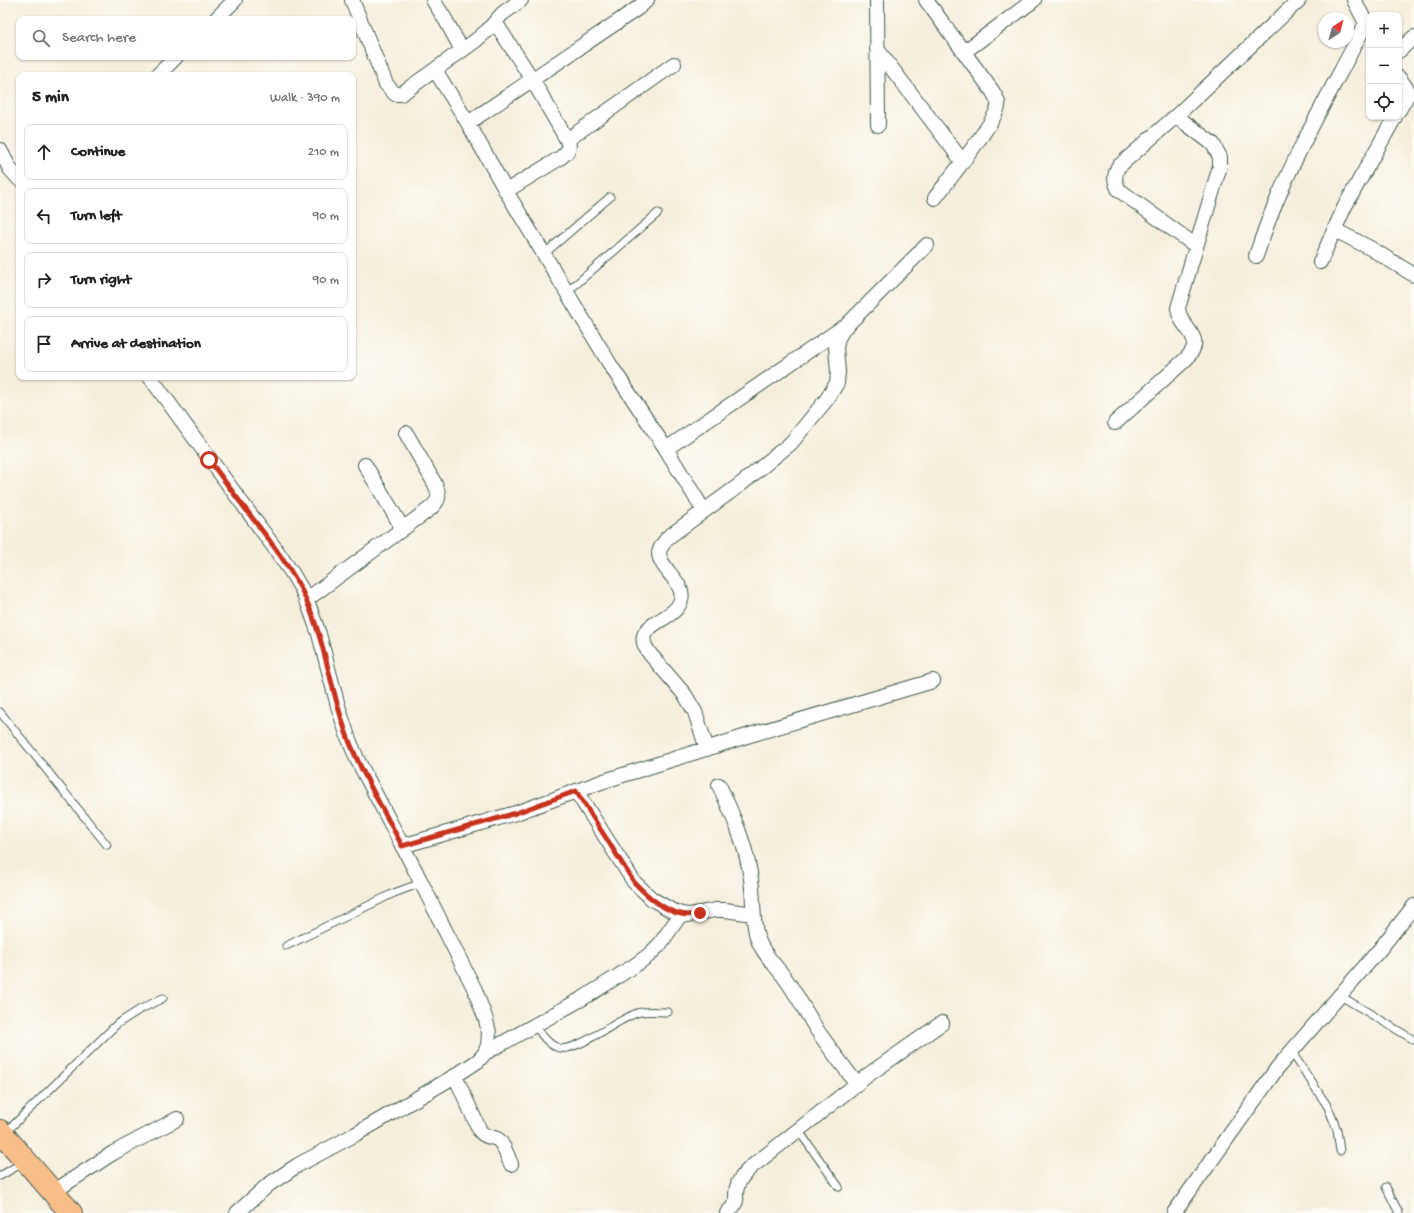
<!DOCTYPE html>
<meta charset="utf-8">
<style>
:root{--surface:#fff;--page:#f2f2f2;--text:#222;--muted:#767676;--line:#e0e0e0}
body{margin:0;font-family:"Gochi Hand",sans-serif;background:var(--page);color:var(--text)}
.controls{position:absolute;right:12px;top:12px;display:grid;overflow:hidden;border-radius:8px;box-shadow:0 1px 3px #0004}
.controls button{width:36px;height:36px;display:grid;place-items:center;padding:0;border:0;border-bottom:1px solid var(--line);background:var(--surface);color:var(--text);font:20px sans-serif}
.compass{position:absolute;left:1318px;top:12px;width:36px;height:36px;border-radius:50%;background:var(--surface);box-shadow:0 1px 3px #0004;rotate:36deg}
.stop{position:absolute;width:12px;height:12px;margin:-9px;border:3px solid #c8321e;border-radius:50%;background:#fff}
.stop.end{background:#c8321e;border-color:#fff;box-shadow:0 1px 4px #0008}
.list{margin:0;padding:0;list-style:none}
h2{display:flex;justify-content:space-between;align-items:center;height:52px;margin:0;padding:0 16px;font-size:17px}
h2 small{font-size:13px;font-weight:400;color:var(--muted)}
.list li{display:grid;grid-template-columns:26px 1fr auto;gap:12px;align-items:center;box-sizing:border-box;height:56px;margin:0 8px 8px;padding:0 8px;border:1px solid var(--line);border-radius:8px}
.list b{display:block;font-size:15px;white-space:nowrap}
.list em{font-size:13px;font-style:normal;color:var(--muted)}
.icon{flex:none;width:22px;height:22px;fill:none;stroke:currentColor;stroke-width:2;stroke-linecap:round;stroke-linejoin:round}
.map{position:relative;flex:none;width:1414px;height:1213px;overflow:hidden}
.search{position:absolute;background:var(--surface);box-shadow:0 1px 3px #0004;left:16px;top:16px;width:340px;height:44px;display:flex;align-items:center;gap:10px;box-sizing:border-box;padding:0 14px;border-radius:8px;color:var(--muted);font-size:15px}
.panel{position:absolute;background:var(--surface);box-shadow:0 1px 3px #0004;left:16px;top:72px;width:340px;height:308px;border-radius:8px}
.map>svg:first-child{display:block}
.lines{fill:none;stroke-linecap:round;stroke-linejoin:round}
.lane-casing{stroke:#3f584d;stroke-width:9}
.street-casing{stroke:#3f584d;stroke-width:16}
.highway-casing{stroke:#3f584d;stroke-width:24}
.lane{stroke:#fff;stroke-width:7}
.street{stroke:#fff;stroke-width:14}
.highway{stroke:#f7be88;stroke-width:22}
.route{stroke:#c8321e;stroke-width:5}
</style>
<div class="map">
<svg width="1414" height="1213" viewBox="0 0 1414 1213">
<rect width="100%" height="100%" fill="#fdfcf7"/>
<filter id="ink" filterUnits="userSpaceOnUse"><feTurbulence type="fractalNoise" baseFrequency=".025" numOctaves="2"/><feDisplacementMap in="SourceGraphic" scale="8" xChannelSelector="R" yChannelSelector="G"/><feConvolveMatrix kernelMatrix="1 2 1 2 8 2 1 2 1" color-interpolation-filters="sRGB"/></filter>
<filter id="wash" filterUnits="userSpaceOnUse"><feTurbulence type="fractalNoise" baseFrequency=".012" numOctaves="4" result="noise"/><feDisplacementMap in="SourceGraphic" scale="16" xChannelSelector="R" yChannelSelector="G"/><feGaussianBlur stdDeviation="0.9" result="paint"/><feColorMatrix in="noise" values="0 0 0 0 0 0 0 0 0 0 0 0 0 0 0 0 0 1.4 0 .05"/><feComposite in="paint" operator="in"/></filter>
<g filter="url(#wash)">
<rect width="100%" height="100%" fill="#f5eedc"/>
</g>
<g filter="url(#ink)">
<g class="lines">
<defs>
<path id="lane" d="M544,254L610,197
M567,292L658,213
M0,712L107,845
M286,946L394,893L421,883
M1339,995L1414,1040
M535,1025C541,1034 548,1045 559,1048C575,1053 618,1019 637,1013C646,1010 658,1012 668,1012
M1291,1051L1328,1107L1337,1130L1340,1151
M798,1130L839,1187
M5,1133L117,1024L139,1010L163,998
M0,1176L24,1162
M1386,1187L1399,1213"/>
<path id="street" d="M352,0L386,84L395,94H401L475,41L488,30L502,14L521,0
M433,0L445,19L462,50
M877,0L878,125
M926,0L993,92C995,96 999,101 998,106C997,120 946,183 935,198
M1354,0L1369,29
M216,19L235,0
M495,22L532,79L567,140L569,146L567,152L560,158L506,191
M877,49L963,162
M1399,51L1414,37
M964,52L1034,0
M435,70L468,123L506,191L611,366L666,449L704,511
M158,75L176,57
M1399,78L1409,92L1399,110
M468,123L638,8L647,0
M567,140L674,64
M0,150L10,169L19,179
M1335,230L1370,248L1414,275
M1196,246L1119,190C1114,181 1114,176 1118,167L1176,116L1299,0
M1256,256C1261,241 1266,226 1272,212C1298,147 1334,86 1366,23
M1320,262L1345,206L1395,117
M150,377L274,547L292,573L302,590L309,606L319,634L338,706L348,737L357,759L415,870L475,990L486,1020L489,1033L488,1045L485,1053L478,1061L455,1076L356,1134L298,1165L268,1185L237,1213
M1115,423L1186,359C1208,335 1180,331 1178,308L1220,166V157L1213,144L1176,116
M666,449L842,328
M365,465L403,529
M306,600L431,508C440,499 440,496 435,484L406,433
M707,749L695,712L685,695L650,654C626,623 675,623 681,600C686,584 661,570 659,554C659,548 664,543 667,538L741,484L791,443L827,399L837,383L838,372L836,348L838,338L844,328L927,245
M719,785C732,813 745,842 750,873C754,893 752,914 756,933C760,952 777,966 787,981C799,998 808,1016 819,1033C831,1050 844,1067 857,1084
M576,791L634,882L652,899L671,910L681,914L689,915L715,910H725L753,914
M402,846L516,813L604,781L750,735L933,681
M485,1053L585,997L634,966L649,955L660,944L681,914
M455,1076L480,1131C485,1138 491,1136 497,1139C503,1142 508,1158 511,1164
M53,1192L113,1153L177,1119
M727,1213C743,1198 732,1198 738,1184C740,1178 745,1173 750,1168L868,1075L942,1023
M1174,1213L1278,1067L1380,949L1414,906"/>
<path id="highway" d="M0,1131L71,1213"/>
</defs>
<!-- lane casing -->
<use href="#lane" class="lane-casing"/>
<!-- street casing -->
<use href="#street" class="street-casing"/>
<!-- highway casing -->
<use href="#highway" class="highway-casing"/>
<!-- lane -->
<use href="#lane" class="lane"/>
<!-- street -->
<use href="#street" class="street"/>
<!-- highway -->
<use href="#highway" class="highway"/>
</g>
</g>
<g class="lines" filter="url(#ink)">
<!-- route -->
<path class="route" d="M209,460C227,484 245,509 264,533C277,551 292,570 302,591C325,637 330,690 348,738C362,775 384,810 402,846L516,813L576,791L634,882C646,895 663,910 681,914C688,916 694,914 700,913"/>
</g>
</svg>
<div class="controls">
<button>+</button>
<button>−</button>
<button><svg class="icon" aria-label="locate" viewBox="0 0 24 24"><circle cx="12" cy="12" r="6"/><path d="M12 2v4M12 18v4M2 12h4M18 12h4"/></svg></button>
</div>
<svg class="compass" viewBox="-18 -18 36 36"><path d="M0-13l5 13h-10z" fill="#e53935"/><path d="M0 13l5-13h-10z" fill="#767676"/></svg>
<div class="stop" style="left:209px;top:460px"></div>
<div class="stop end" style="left:700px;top:913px"></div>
<div class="search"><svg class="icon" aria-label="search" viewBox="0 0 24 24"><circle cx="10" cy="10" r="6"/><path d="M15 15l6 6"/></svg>Search here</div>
<section class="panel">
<h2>5 min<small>Walk · 390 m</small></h2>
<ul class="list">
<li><svg class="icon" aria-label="ahead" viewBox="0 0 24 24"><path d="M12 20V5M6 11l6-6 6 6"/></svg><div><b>Continue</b></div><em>210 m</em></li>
<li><svg class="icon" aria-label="left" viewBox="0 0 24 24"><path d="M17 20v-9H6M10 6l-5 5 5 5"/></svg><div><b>Turn left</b></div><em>90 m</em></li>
<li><svg class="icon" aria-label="right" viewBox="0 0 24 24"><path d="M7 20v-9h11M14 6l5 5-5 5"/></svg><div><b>Turn right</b></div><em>90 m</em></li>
<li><svg class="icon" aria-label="arrive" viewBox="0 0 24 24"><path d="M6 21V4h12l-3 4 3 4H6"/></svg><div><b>Arrive at destination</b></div></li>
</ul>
</section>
</div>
